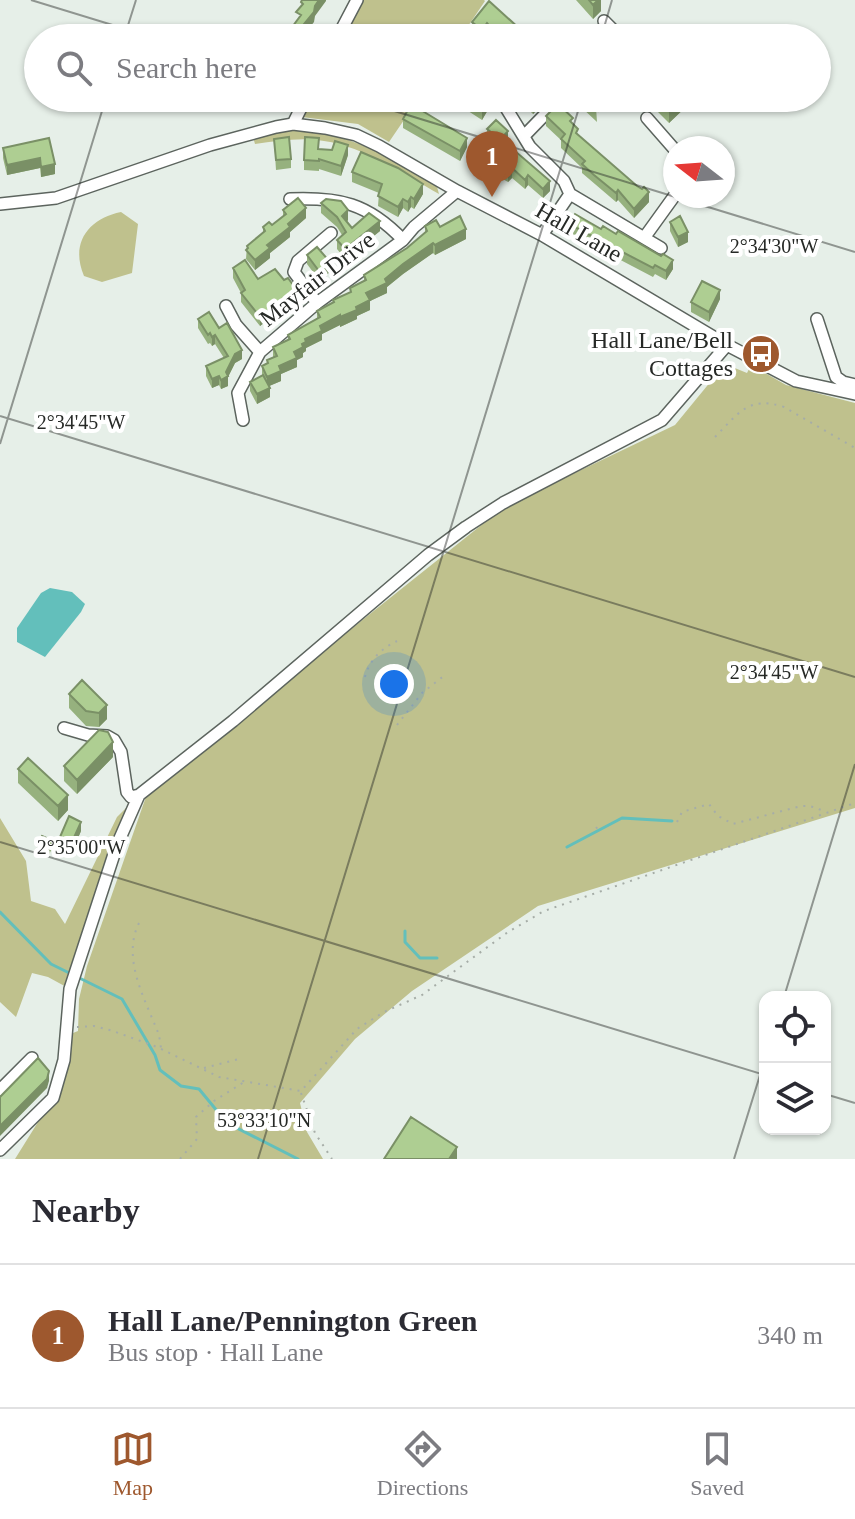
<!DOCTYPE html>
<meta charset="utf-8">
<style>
:root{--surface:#fff;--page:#f7f7f7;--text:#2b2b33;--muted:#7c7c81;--line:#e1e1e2;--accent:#9e582e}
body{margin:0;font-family:Georgia,serif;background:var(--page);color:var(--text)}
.controls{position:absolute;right:24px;bottom:24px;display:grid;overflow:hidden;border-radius:16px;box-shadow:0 2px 6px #0004}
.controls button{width:72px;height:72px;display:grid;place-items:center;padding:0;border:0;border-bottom:2px solid var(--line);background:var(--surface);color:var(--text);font:40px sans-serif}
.compass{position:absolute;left:663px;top:136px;width:72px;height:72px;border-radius:50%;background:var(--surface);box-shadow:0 2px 6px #0004;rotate:287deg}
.you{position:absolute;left:394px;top:684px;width:28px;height:28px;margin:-20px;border:6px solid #fff;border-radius:50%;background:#1a73e8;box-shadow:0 0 0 12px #1a73e833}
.badge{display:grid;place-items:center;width:52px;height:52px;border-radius:50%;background:var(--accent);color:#fff;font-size:26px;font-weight:700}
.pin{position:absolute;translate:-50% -66px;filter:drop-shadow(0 2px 4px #0008)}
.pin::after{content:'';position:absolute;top:42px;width:28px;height:24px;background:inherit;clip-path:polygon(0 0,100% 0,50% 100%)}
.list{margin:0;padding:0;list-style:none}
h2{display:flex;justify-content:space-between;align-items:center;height:104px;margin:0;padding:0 32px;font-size:34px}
h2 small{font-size:26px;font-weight:400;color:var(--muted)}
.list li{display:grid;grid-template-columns:52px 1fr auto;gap:24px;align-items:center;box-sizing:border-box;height:144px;padding:0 32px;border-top:2px solid var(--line)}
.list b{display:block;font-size:30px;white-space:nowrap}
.list p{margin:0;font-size:26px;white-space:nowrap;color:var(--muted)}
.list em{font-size:26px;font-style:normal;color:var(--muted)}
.icon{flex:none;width:44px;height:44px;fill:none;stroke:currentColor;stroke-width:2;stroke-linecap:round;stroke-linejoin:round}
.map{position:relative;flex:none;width:855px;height:1159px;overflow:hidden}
.search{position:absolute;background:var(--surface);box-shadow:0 2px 6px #0004;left:24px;right:24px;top:24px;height:88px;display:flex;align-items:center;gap:20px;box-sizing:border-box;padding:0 28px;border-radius:44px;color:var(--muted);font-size:30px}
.sheet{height:248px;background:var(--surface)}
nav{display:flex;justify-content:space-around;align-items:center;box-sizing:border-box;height:112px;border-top:2px solid var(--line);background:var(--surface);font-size:22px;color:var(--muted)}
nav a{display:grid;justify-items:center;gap:4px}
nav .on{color:var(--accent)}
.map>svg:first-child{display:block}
.green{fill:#bfc18d}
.water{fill:#63bfbb}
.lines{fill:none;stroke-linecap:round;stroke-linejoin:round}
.stream{stroke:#63bfbb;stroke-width:3}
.minor-casing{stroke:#5c645e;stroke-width:14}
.path{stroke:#a6ada7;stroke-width:2;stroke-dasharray:2 6;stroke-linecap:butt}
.minor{stroke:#fff;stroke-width:11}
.wall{fill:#96b17e}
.shaded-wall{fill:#7a9066}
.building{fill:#aece92;stroke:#7a9066;stroke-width:2}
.ticks{fill:none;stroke:#262926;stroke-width:2;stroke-opacity:0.45}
.labels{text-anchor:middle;stroke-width:8;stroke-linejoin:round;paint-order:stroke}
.street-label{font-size:24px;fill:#262926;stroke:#fff}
.poi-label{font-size:24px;fill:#262926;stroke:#fff;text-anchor:end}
.ticks-label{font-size:20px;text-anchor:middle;fill:#262926;stroke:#fff;stroke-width:8;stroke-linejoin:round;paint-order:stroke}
</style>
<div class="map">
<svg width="855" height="1159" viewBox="0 0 855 1159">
<rect width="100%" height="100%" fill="#e6efe8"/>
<!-- green -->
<path class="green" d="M363,0H484L485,1L460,38H343Z
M312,98H419L389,142L358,124L302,117Z
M295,130C348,131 391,159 436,183L439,194C404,174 365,147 324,141C301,137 278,141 255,144L253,137Z
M121,212L138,224L132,273L102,282L84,276C70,243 88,219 121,212Z
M725,364L747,373L751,365L786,385L855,403V808L538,906L412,991L355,1039L300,1103L307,1132L323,1159H15L53,1098L68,1035L78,1031L79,999L87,966L148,791L504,507L675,425Z
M139,795L70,989L48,977L32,973L16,1017L0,1002V818L26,861L31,901L55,909L65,924L117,817Z"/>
<!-- water -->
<path class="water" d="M50,588L72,592L85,604L81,612L45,657L17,642V628L41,593Z"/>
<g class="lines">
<!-- stream -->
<path class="stream" d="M567,847L622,818L672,821
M0,912L51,964L122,999L155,1055L160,1070L181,1086L199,1089L227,1123L298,1159
M405,931V942L420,958H437"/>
<defs>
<path id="minor" d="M337,38L357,0
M603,38L612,29L604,21
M500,98L530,147L564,181L570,194L661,248
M647,118L675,150
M293,124L306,98
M524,136L561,98
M290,199C339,197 368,203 403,240
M0,204L56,198L210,145L276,127L293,124L325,128L356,135L379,146L457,191L542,235L727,345L796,381L855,394
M542,235L570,194
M644,238L675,195
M317,303L294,272L298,261L331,233
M226,306L236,325L260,352
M817,319L836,377L843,382L855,385
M243,420L238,393L260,352L317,303L403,240L414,227L457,191
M64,728L88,735L107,736L114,740L121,752L127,792L131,797L139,795
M0,1090L32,1058
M0,1150L53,1098L64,1060L70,989L117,845L139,795L233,721L428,555L466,527L503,503L662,420L727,345"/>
</defs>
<!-- minor casing -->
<use href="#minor" class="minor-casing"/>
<!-- path -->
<path class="path" d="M715,437C738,414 748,395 784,407L855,448
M365,677C369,660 382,648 397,641
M397,725L422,693L445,675
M677,822L682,812L709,804L718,816L733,824L801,806H810L824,811
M596,827L600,832
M139,923C121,959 146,1001 159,1035L161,1048
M77,1027L94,1026L113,1031L157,1047L219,1077L301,1091L357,1029L384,1012L422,995L508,932L544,911L855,803
M204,1068L239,1059
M301,1093L315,1133L332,1159
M180,1159L197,1139L196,1117L214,1101L244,1082"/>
<!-- minor -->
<use href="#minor" class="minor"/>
</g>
<!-- wall -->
<path class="wall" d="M576,0H601V11L593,19Z
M489,1L521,35L523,38H492L487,33L483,38H480L472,32V22Z
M254,98H274L266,110L254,101Z
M448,98H489V108L482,120Z
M543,98V104L533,114L527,108V99Z
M580,98H605L596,107L597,122L580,106Z
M610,98H640L626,112Z
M653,98H690V103L669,123L653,107Z
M546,116L573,124L578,135L649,202L634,218L618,200L616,202L582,173V168L561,148V140L546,126Z
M403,119L467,147L460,161L403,128Z
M487,129L508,141L505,144L550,191L543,198L528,185L525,189L512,178L508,182L494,174L490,156L478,168L471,162V152L487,136Z
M49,138L55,174L41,177L40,168L7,175L3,158V148Z
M274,139L291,159V168L276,170Z
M319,149L348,155L341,176L319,169V171L304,170V160Z
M352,172L423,194L414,209L411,207L408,212L403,208L398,217L378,206L379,193L352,182Z
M321,203L348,220L347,222L352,228L380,231L345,259L337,249V240L342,235L337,227L321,213Z
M283,210L306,218L290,232V237L270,253V258L255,270L246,259L247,246L263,233V227L272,225L283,216Z
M670,222L688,242L678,247L670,231Z
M569,224L601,229L673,269L666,280L655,274L653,277L569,233Z
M425,226L440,227L466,239L435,255L433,253L403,274L387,287V293L370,301V310L357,316V319L340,327V325L322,334V340L306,348V351L303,353V357L297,360V367L281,374V381L269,386L270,397L257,404L250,391V382L262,375V366L267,364V360L273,357V347L288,340V335L317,319V311L333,303V300L350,293V288L364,281V275L407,248L425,234Z
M307,255L330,272L319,280L307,264Z
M233,268L258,279L296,298L260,326L241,302V293L233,278Z
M720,299L709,322L691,312V302Z
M198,319L219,328L242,359L235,363L228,377V386L221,389L219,385L212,388L206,376V366L224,358L215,344L212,346L210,343L208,344L198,328Z
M82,680L107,719L99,727L86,726L69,708V694Z
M113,757L77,794L64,781V766Z
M18,769L68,810L58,821L18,783Z
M81,831L72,852L60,846V837Z
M53,846L48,857L38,852V847Z"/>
<!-- shaded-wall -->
<path class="shaded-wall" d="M319,0H326V1L315,16L314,22L303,36V38H299L300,29Z
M598,0H601V11L593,19V5Z
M487,23V33L482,38V30Z
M268,98H274L266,110V100Z
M489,98V108L482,120V110Z
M540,98H543V104L533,114V105Z
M596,98H605L596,108Z
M628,98H640L626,112V100Z
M682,98H690V103L669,123V111Z
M508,131V141L501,149V139Z
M467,138V147L460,161V151Z
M348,145V155L341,176V166Z
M490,146V156L478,168V159Z
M40,158V168L7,175V165Z
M55,164V174L41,177V167Z
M512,168V178L508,182V172Z
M528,175V185L525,189V180Z
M550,181V191L543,198V189Z
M423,184V194L414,209V199Z
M618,190V200L616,202V193Z
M649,192V202L634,218V209Z
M411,197V207L408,212V202Z
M403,199V208L398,217V207Z
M306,208V218L290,232V237L270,253V258L255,270V260L267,245L288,224Z
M348,210V220L342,226V216Z
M380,221V231L345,259V249Z
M466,229V239L435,255V245Z
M688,232V242L678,247V237Z
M433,243V253L403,274L387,287V293L370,301V310L357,316V319L340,327V317L366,293L403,264Z
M673,260V269L666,280V271Z
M330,262V272L319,280V271Z
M296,289V298L260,326V317Z
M720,290V299L709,322V312Z
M340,315V325L322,334V340L306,348V351L303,353V357L297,360V367L281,374V381L267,387V377L294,352L305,339L320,326Z
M215,335V344L212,346V337Z
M242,350V359L235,363L228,377V386L221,389V380L235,354Z
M219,376V385L212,388V379Z
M270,388V397L257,404V394Z
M107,705V719L99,727V713Z
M113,742V757L77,794V780Z
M68,795V810L58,821V806Z
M81,822V831L72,852V842Z
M49,1071V1081L47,1088L0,1136V1126Z
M457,1147V1159H449Z"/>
<!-- building -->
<path class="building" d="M302,0H319L315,6L314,12L300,29L303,32L299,38H284L301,15L296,12L303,4L301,2Z
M589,0H598L593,5Z
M489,1L521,30V35L523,38H500L487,23L482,30L472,22Z
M466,28L472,33L468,38H463L459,35Z
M463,98H489L482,110Z
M527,98H540L533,105L527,99Z
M584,98H596L597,110Z
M656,98H682L669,111Z
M411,104L467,138L460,151L403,119Z
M558,104L573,118L570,121L578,129L576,133L637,186L642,189L644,187L649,192L634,209L618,190L616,193L594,175L582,164L585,161L561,139L565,134L546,116Z
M496,120L508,131L501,139L550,181L543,189L528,175L525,180L512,168L508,172L494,165L490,146L478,159L471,152L491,132L487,129Z
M289,137L291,159L276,160L274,139Z
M305,137L319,138L318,149L332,150L335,141L348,145L341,166L319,159V161L304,160Z
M49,138L55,164L41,167L40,158L7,165L3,148Z
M361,152L398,168L423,184L414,199L411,197L408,202L403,199L398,207L378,196L382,184L352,172Z
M298,198L306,208L288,224L290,227L267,245L270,248L255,260L246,250L248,248L247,246L265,231L263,227L269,222L272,225L286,214L283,210Z
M326,199L341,201L348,210L342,216L352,228L369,213L380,221L345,249L337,240L346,232L337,217L321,203Z
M575,214L601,229L603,226L616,234L618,231L661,256L663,254L673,260L666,271L655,265L653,268L569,224Z
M460,216L466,229L435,245L433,243L403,264L385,279L387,283L366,293L370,300L356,307L357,310L340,317V315L320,326L322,331L305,339L306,342L302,344L303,347L294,352L297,358L279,366L281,371L267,377L262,366L268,363L267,360L277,356L273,347L290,339L288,335L320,317L317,311L334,302L333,300L351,292L350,288L366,280L364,275L407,248L427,231L425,226L436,220L440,227Z
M680,216L688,232L678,237L670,222Z
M317,247L330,262L319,271L307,255Z
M245,260L258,279L275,269L284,280L288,278L296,289L260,317L241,293L245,290L233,268Z
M702,281L720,290L709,312L691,302Z
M209,312L219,328L227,323L242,350L235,354L226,372L228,376L221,380L219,376L212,379L206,366L228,356L215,335L212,337L210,333L208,335L198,319Z
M263,375L270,388L257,394L250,382Z
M82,680L107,705L99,713L86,711L69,694Z
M99,730L108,732L113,742L77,780L64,766Z
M28,758L68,795L58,806L18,769Z
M69,816L81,822L72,842L60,837Z
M42,836L53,841L48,852L38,847Z
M38,1058L49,1071L47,1079L0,1126V1097Z
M411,1117L457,1147L449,1159H384Z"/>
<!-- ticks -->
<path class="ticks" d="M31,0L155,38M124,38L136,0M601,38L612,0M352,98L855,252M0,416L855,677M0,444L106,98M0,842L765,1075M784,997L855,764M825,1094L855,1103M258,1159L582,98M734,1159L765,1059"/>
<!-- icons -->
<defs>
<symbol id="bus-disc" viewBox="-11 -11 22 22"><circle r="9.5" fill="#9e582e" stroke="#fff"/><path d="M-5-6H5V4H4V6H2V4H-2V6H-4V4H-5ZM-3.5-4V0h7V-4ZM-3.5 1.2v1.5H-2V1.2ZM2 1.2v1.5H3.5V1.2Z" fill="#fff"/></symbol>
</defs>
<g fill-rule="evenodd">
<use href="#bus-disc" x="739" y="332" width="44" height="44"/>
</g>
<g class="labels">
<!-- street labels -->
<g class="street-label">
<text transform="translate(579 232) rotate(30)" y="8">Hall Lane</text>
<text transform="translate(317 279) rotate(-38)" y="8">Mayfair Drive</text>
</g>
<!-- poi labels -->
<g class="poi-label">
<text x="733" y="348">Hall Lane/Bell<tspan x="733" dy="28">Cottages</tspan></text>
</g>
</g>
<g class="ticks-label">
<text x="774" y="253">2°34'30"W</text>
<text x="81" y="429">2°34'45"W</text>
<text x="774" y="679">2°34'45"W</text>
<text x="81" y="854">2°35'00"W</text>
<text x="264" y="1127">53°33'10"N</text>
</g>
</svg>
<div class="controls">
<button><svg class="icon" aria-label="locate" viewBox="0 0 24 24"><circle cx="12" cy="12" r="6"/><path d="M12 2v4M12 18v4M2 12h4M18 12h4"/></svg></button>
<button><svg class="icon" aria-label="layers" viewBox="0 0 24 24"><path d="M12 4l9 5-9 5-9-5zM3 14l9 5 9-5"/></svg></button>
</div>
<svg class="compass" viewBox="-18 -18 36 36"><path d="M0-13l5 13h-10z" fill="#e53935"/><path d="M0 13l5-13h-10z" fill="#7c7c81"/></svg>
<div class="you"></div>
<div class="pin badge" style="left:492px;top:197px">1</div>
<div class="search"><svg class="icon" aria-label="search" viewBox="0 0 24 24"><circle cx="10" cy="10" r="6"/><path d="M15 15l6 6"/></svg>Search here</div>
</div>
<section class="sheet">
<h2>Nearby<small></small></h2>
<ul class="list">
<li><span class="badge">1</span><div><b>Hall Lane/Pennington Green</b><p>Bus stop · Hall Lane</p></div><em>340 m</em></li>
</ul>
</section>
<nav>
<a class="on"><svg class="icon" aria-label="map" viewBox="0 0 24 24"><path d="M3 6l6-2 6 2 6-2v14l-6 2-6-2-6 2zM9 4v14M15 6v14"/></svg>Map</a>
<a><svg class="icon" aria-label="directions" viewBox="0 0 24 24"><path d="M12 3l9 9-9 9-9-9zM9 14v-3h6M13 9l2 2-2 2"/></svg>Directions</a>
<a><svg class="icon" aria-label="saved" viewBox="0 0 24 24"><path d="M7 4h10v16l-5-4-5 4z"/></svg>Saved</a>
</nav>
